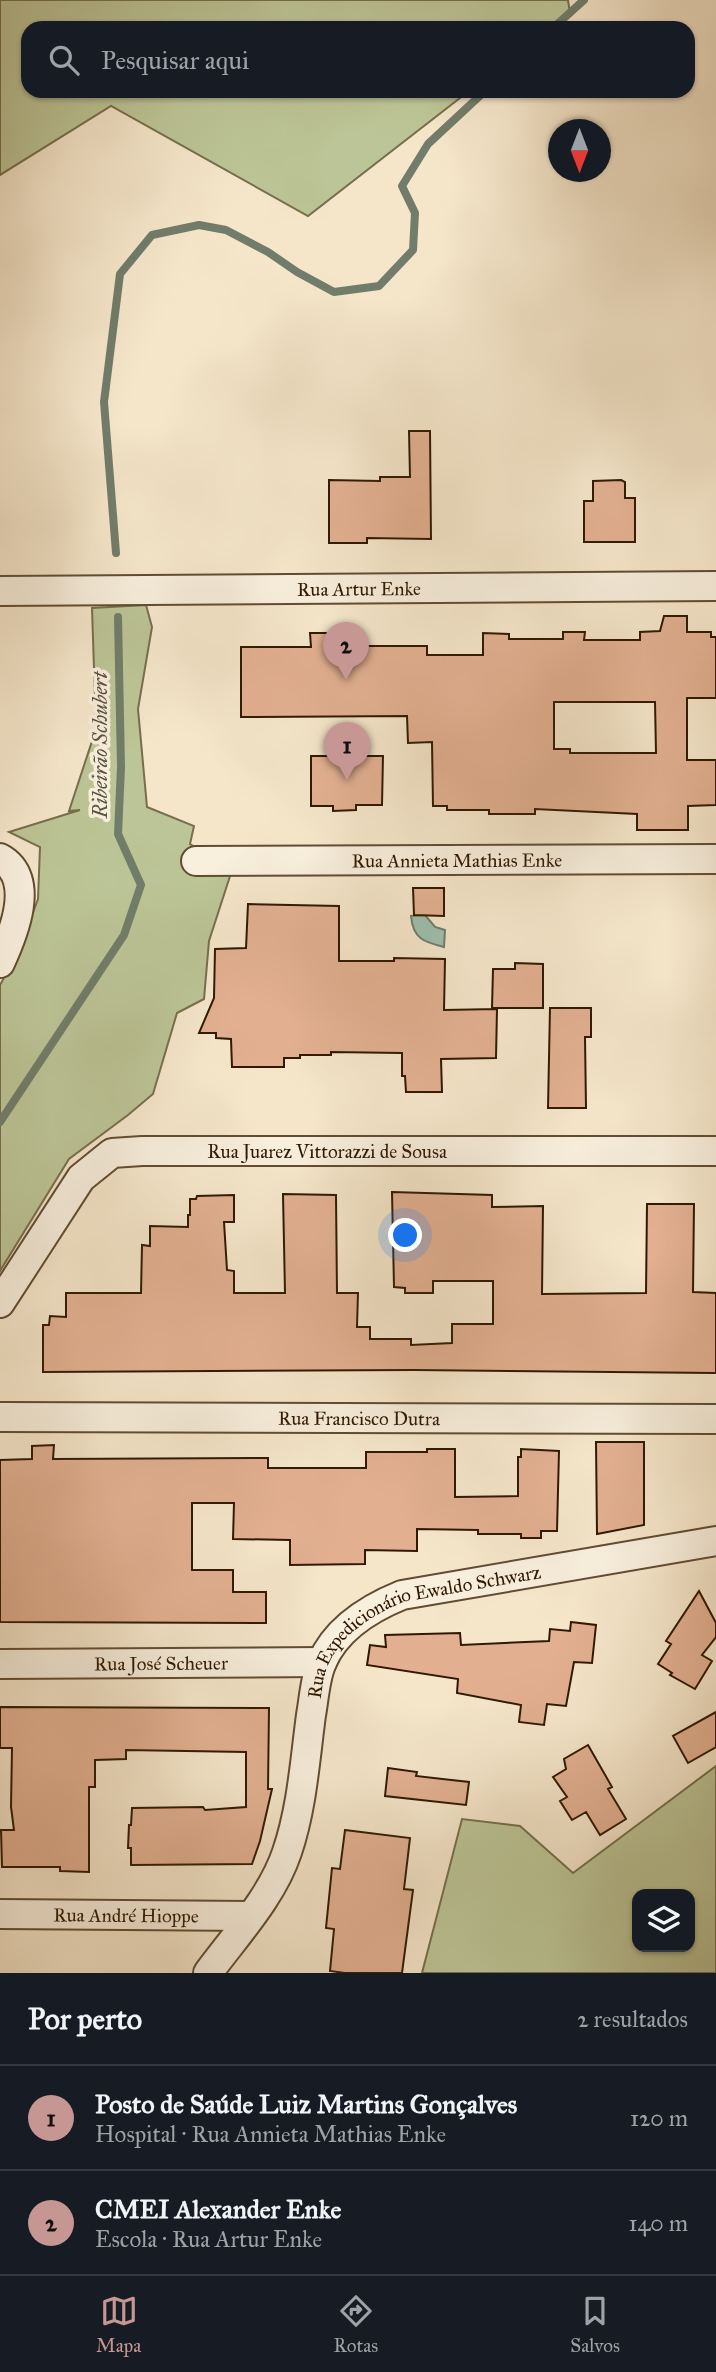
<!DOCTYPE html>
<html lang="pt">
<meta charset="utf-8">
<style>
:root{--surface:#171b24;--page:#242831;--text:#f1f3f6;--muted:#9ea1a6;--line:#363941;--accent:#c59692}
body{margin:0;font-family:"IM FELL Great Primer",serif;background:var(--page);color:var(--text)}
.controls{position:absolute;right:21px;bottom:21px;display:grid;overflow:hidden;border-radius:14px;box-shadow:0 2px 5px #0004}
.controls button{width:63px;height:63px;display:grid;place-items:center;padding:0;border:0;border-bottom:2px solid var(--line);background:var(--surface);color:var(--text);font:35px sans-serif}
.compass{position:absolute;left:548px;top:119px;width:63px;height:63px;border-radius:50%;background:var(--surface);box-shadow:0 2px 5px #0004;rotate:180deg}
.you{position:absolute;left:406px;top:1236px;width:24px;height:24px;margin:-18px;border:5px solid #fff;border-radius:50%;background:#1a73e8;box-shadow:0 0 0 10px #1a73e833}
.badge{display:grid;place-items:center;width:46px;height:46px;border-radius:50%;background:var(--accent);color:#111;font-size:23px;font-weight:700}
.pin{position:absolute;translate:-50% -58px;filter:drop-shadow(0 2px 4px #0008)}
.pin::after{content:'';position:absolute;top:37px;width:24px;height:21px;background:inherit;clip-path:polygon(0 0,100% 0,50% 100%)}
.list{margin:0;padding:0;list-style:none}
h2{display:flex;justify-content:space-between;align-items:center;height:91px;margin:0;padding:0 28px;font-size:30px}
h2 small{font-size:23px;font-weight:400;color:var(--muted)}
.list li{display:grid;grid-template-columns:46px 1fr auto;gap:21px;align-items:center;box-sizing:border-box;height:105px;padding:0 28px;border-top:2px solid var(--line)}
.list b{display:block;font-size:26px;white-space:nowrap}
.list p{margin:0;font-size:23px;white-space:nowrap;color:var(--muted)}
.list em{font-size:23px;font-style:normal;color:var(--muted)}
.icon{flex:none;width:38px;height:38px;fill:none;stroke:currentColor;stroke-width:2;stroke-linecap:round;stroke-linejoin:round}
.map{position:relative;flex:none;width:716px;height:1973px;overflow:hidden}
.search{position:absolute;background:var(--surface);box-shadow:0 2px 5px #0004;left:21px;right:21px;top:21px;height:77px;display:flex;align-items:center;gap:18px;box-sizing:border-box;padding:0 24px;border-radius:21px;color:var(--muted);font-size:26px}
.sheet{height:301px;background:var(--surface)}
nav{display:flex;justify-content:space-around;align-items:center;box-sizing:border-box;height:98px;border-top:2px solid var(--line);background:var(--surface);font-size:19px;color:var(--muted)}
nav a{display:grid;justify-items:center;gap:4px}
nav .on{color:var(--accent)}
.map>svg:first-child{display:block}
.green{fill:#bcc597;stroke:#766f4c;stroke-width:2;fill-rule:evenodd}
.water{fill:#9dc0b0;stroke:#717d6a;stroke-width:2}
.lines{fill:none;stroke-linecap:round;stroke-linejoin:round}
.stream{stroke:#717d6a;stroke-width:8}
.building{fill:#e2b091;stroke:#301900;stroke-width:2;fill-rule:evenodd}
.street-casing{stroke:#614c32;stroke-width:32}
.street{stroke:#f8efdd;stroke-width:28}
.labels{text-anchor:middle;stroke-width:7;stroke-linejoin:round;paint-order:stroke}
.street-label{font-size:19px;fill:#301900;stroke:#f8efdd}
.water-label{font-size:21px;font-style:italic;fill:#56533e;stroke:#f8efdd}
</style>
<div class="map">
<svg width="716" height="1973" viewBox="0 0 716 1973">
<rect width="100%" height="100%" fill="#f5e6ca"/>
<filter id="stains"><feTurbulence type="fractalNoise" baseFrequency=".00286" numOctaves="4"/><feColorMatrix values="0 0 0 0 .2 0 0 0 0 .09 0 0 0 0 .02 0 0 0 .5 -.17"/></filter>
<radialGradient id="worn" r=".72"><stop offset=".6" stop-color="#630" stop-opacity="0"/><stop offset="1" stop-color="#630" stop-opacity=".3"/></radialGradient>
<!-- green -->
<path class="green" d="M0,0H568L570,13L550,28H28V91H469L308,216L111,106L0,175Z
M146,605L152,627L138,709L147,807L194,826L190,844L232,870L209,941L204,999L177,1013L153,1094L128,1115L69,1159L0,1271V985L18,952L38,899L40,847L9,832L80,810L69,811L96,729L92,608Z
M716,1766V1973H422L462,1819L520,1826L573,1873ZM690,1894V1947H637V1894Z"/>
<!-- water -->
<path class="water" d="M425,915L435,927L445,930L444,947C424,942 413,939 411,916Z"/>
<g class="lines">
<!-- stream -->
<path class="stream" d="M553,28L584,0
M116,553L104,402L120,274L152,235L199,225L226,230L268,252L297,272L334,292L379,286L413,250L415,213L402,186L428,144L485,91
M0,1122L124,935L141,885L118,834L121,767L118,617"/>
</g>
<!-- building -->
<path class="building" d="M409,431H430L431,539L367,538V543H329V480L380,481V477H410Z
M621,480L625,482V498H635V542H584V501H593V481Z
M664,616H687V632H711V637H716V698H687V760H716V805L688,806V830H637V814L535,809V814H489V810H447V806H433L432,742L408,743L407,716L241,717V647H311L310,633H350V646H427V655H483V633L509,634V639H563V632H585L584,640H640V632L660,631ZM554,702H655L656,753H570V749H554Z
M311,756H383L382,805H356V810L333,811V806H311Z
M413,888H444V916L414,915Z
M248,904L339,906V961H394V958L445,959L444,1010L497,1009L496,1058L441,1059L442,1092H406L405,1076H402V1053L331,1052V1055H300V1058H284V1067H232L231,1039L216,1038V1033H199L214,998L215,949L246,948Z
M515,963L543,964V1008H492L493,969H515Z
M550,1008H591V1037H585L586,1108H548Z
M392,1192L492,1195V1207L543,1206L542,1294L646,1293L647,1204H694L693,1292L716,1293V1373L414,1370L43,1372V1325H49L50,1316L66,1317V1293H141L142,1245L150,1246V1226L188,1227V1215H190V1199H196L197,1196L234,1195V1222H224L227,1270L234,1271V1293H285L283,1194L336,1195L337,1293H358L357,1327H370V1339H411V1345L452,1343V1324H493V1281H433V1293H405V1288L394,1287Z
M596,1442H644V1525L597,1534Z
M54,1445L53,1459L268,1458V1468H366V1452H427V1449H455V1497L518,1496V1457H521V1449L559,1451L557,1531H541V1538H521V1534H478V1530L417,1529V1551L365,1550V1564L290,1565V1540L233,1539L234,1503H192V1570H233V1592H266V1623L0,1622V1460L32,1459V1446Z
M699,1591L716,1623V1637L702,1655L712,1661L695,1689L670,1675L672,1673L658,1664L671,1644L666,1641Z
M571,1622L596,1625L592,1663L574,1662L566,1706L547,1704L544,1725L519,1722L521,1705L457,1693L458,1679L367,1665L370,1645L386,1647L385,1635L460,1633L461,1645L549,1641L550,1629L570,1631Z
M0,1707L269,1708L268,1789H272L260,1841L252,1864L131,1865V1848H128L129,1825H131L132,1808L203,1807L205,1810L246,1807V1752L126,1750V1759L95,1760V1787H89V1872L60,1871V1867H2L1,1830H14L11,1807L12,1748H0Z
M716,1712V1747L688,1763L673,1736Z
M588,1745L612,1787L608,1789L626,1819L600,1835L586,1812L572,1820L560,1801L567,1797L553,1777L566,1769L564,1759Z
M388,1768L417,1772L416,1776L469,1782L466,1805L385,1796Z
M345,1830L410,1838L404,1889L413,1890L402,1973H345L330,1971L334,1929L326,1928L332,1868L340,1869Z"/>
<g class="lines">
<defs>
<g id="street">
<path id="s1" d="M0,591L716,586"/>
<path d="M0,858C37,878 13,935 0,963"/>
<path id="s2" d="M196,861L716,859"/>
<path id="s3" d="M0,1303L81,1178L112,1153L142,1151H716"/>
<path id="s4" d="M0,1417L716,1419"/>
<path id="s5" d="M0,1664L322,1662"/>
<path id="s6" d="M0,1914L250,1916"/>
<path id="s7" d="M208,1973C236,1935 272,1897 287,1852C302,1808 305,1760 311,1715C314,1699 315,1677 322,1662C336,1629 370,1608 402,1595L716,1541"/>
</g>
</defs>
<!-- street casing -->
<use href="#street" class="street-casing"/>
<!-- street -->
<use href="#street" class="street"/>
</g>
<g class="labels">
<!-- street labels -->
<g class="street-label">
<text dy="7" stroke="none"><textPath href="#s1" startOffset="359">Rua Artur Enke</textPath></text>
<text dy="7" stroke="none"><textPath href="#s2" startOffset="261">Rua Annieta Mathias Enke</textPath></text>
<text dy="7" stroke="none"><textPath href="#s3" startOffset="404">Rua Juarez Vittorazzi de Sousa</textPath></text>
<text dy="7" stroke="none"><textPath href="#s4" startOffset="359">Rua Francisco Dutra</textPath></text>
<text dy="7" stroke="none"><textPath href="#s7" startOffset="444">Rua Expedicionário Ewaldo Schwarz</textPath></text>
<text dy="7" stroke="none"><textPath href="#s5" startOffset="161">Rua José Scheuer</textPath></text>
<text dy="7" stroke="none"><textPath href="#s6" startOffset="126">Rua André Hioppe</textPath></text>
</g>
<!-- water labels -->
<g class="water-label">
<text transform="translate(100 745) rotate(-90)" y="7">Ribeirão Schubert</text>
</g>
</g>
<rect width="100%" height="100%" filter="url(#stains)"/>
<rect width="100%" height="100%" fill="url(#worn)"/>
</svg>
<div class="controls">
<button><svg class="icon" aria-label="layers" viewBox="0 0 24 24"><path d="M12 4l9 5-9 5-9-5zM3 14l9 5 9-5"/></svg></button>
</div>
<svg class="compass" viewBox="-18 -18 36 36"><path d="M0-13l5 13h-10z" fill="#e53935"/><path d="M0 13l5-13h-10z" fill="#9ea1a6"/></svg>
<div class="you"></div>
<div class="pin badge" style="left:347px;top:780px">1</div>
<div class="pin badge" style="left:346px;top:680px">2</div>
<div class="search"><svg class="icon" aria-label="search" viewBox="0 0 24 24"><circle cx="10" cy="10" r="6"/><path d="M15 15l6 6"/></svg>Pesquisar aqui</div>
</div>
<section class="sheet">
<h2>Por perto<small>2 resultados</small></h2>
<ul class="list">
<li><span class="badge">1</span><div><b>Posto de Saúde Luiz Martins Gonçalves</b><p>Hospital · Rua Annieta Mathias Enke</p></div><em>120 m</em></li>
<li><span class="badge">2</span><div><b>CMEI Alexander Enke</b><p>Escola · Rua Artur Enke</p></div><em>140 m</em></li>
</ul>
</section>
<nav>
<a class="on"><svg class="icon" aria-label="map" viewBox="0 0 24 24"><path d="M3 6l6-2 6 2 6-2v14l-6 2-6-2-6 2zM9 4v14M15 6v14"/></svg>Mapa</a>
<a><svg class="icon" aria-label="directions" viewBox="0 0 24 24"><path d="M12 3l9 9-9 9-9-9zM9 14v-3h6M13 9l2 2-2 2"/></svg>Rotas</a>
<a><svg class="icon" aria-label="saved" viewBox="0 0 24 24"><path d="M7 4h10v16l-5-4-5 4z"/></svg>Salvos</a>
</nav>
